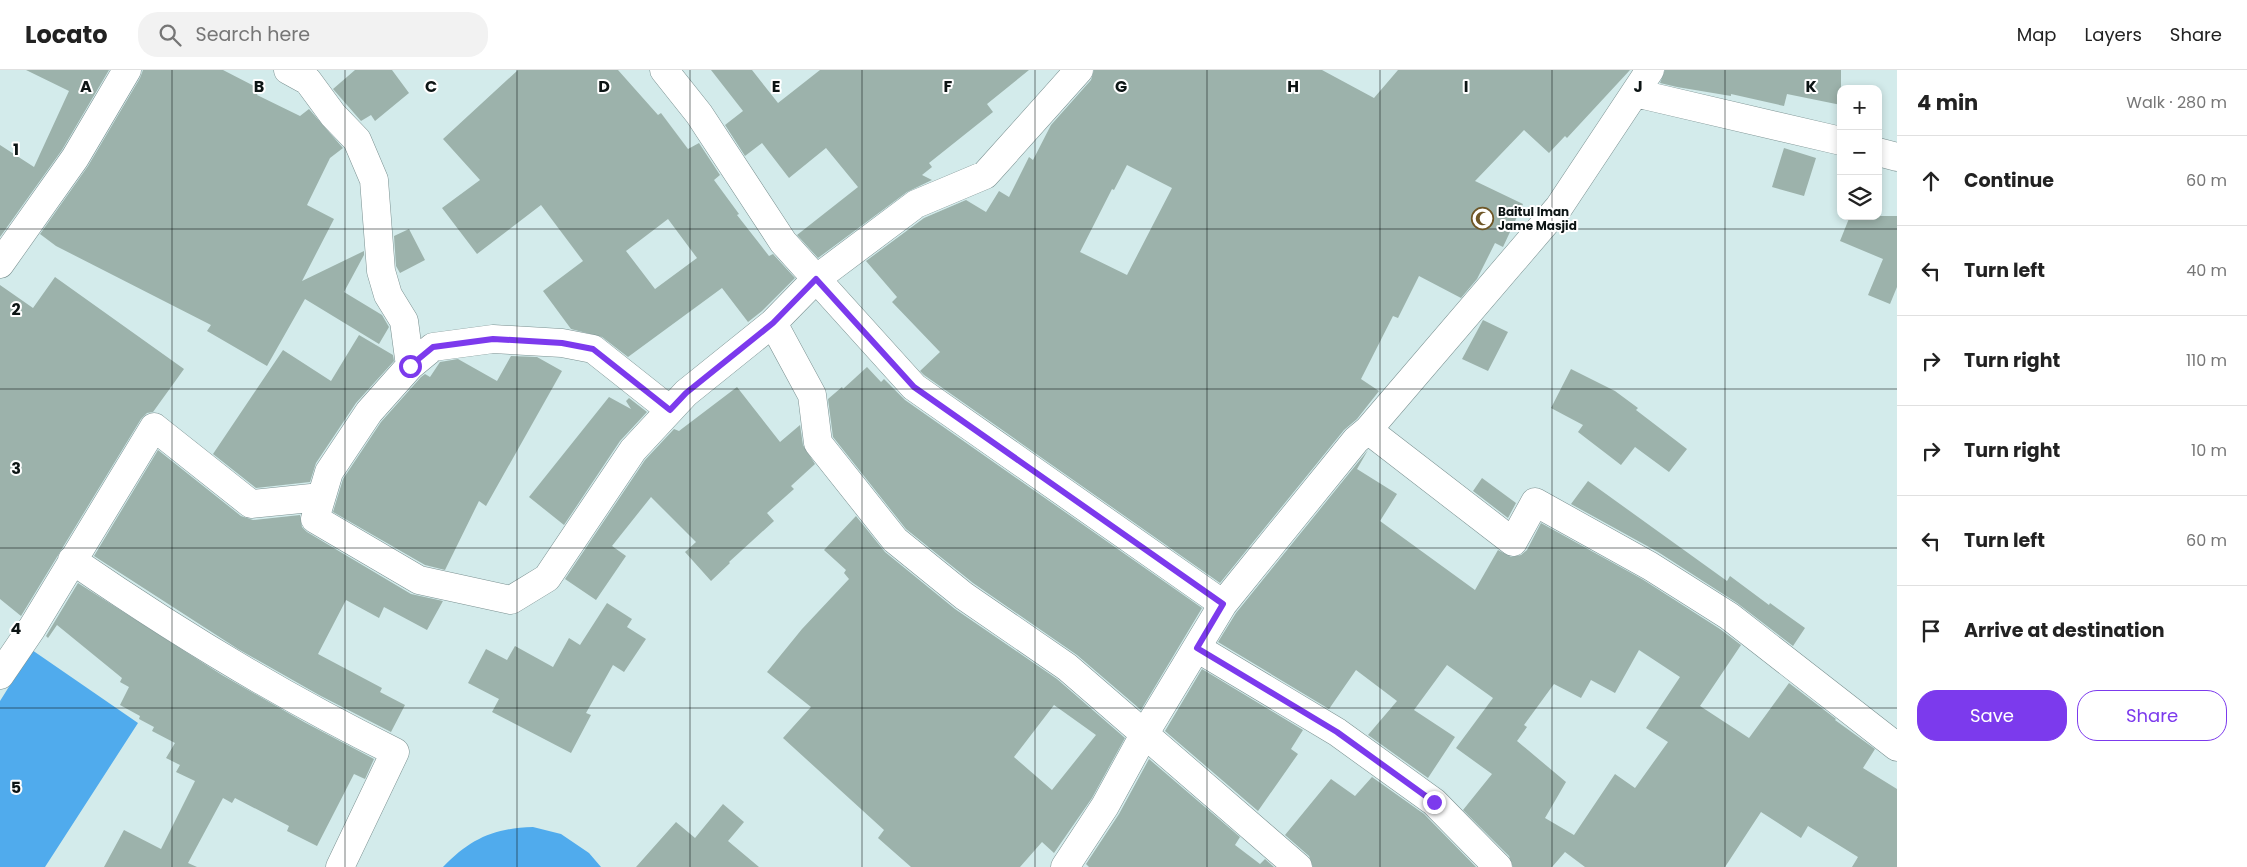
<!DOCTYPE html>
<meta charset="utf-8">
<style>
:root{--surface:#fff;--page:#f2f2f2;--text:#222;--muted:#767676;--line:#e0e0e0;--accent:#7c3aed}
body{margin:0;font-family:Poppins,sans-serif;background:var(--page);color:var(--text)}
.controls{position:absolute;right:15px;top:15px;display:grid;overflow:hidden;border-radius:10px;box-shadow:0 2px 8px #0003}
.controls button{width:45px;height:45px;display:grid;place-items:center;padding:0;border:0;border-bottom:1px solid var(--line);background:var(--surface);color:var(--text);font:25px sans-serif}
.stop{position:absolute;width:15px;height:15px;margin:-11px;border:4px solid #7c3aed;border-radius:50%;background:#fff}
.stop.end{background:#7c3aed;border-color:#fff;box-shadow:0 1px 5px #0008}
.list{margin:0;padding:0;list-style:none}
h2{display:flex;justify-content:space-between;align-items:center;height:65px;margin:0;padding:0 20px;font-size:21px}
h2 small{font-size:16px;font-weight:400;color:var(--muted)}
.list li{display:grid;grid-template-columns:32px 1fr auto;gap:15px;align-items:center;box-sizing:border-box;height:90px;padding:0 20px;border-top:1px solid var(--line)}
.list b{display:block;font-size:19px;white-space:nowrap}
.list em{font-size:16px;font-style:normal;color:var(--muted)}
.actions{display:flex;gap:10px;padding:15px 20px}
.actions a{flex:1;padding:11px 0;border:1px solid var(--accent);border-radius:20px;text-align:center;font-size:18px;color:var(--accent)}
.actions .main{background:var(--accent);color:#fff}
.icon{flex:none;width:28px;height:28px;fill:none;stroke:currentColor;stroke-width:2;stroke-linecap:round;stroke-linejoin:round}
.map{position:relative;flex:none;width:1897px;height:797px;overflow:hidden}
header{display:flex;align-items:center;gap:30px;box-sizing:border-box;height:70px;padding:0 25px;background:var(--surface);border-bottom:1px solid var(--line)}
header strong{font-size:24px}
nav{display:flex;gap:28px;margin-inline-start:auto;font-size:18px}
.search{width:350px;height:45px;background:var(--page);display:flex;align-items:center;gap:12px;box-sizing:border-box;padding:0 18px;border-radius:20px;color:var(--muted);font-size:19px}
main{display:flex}
aside{flex:1;background:var(--surface)}
.map>svg:first-child{display:block}
.water{fill:#50abed}
.building{fill:#9cb2ab;fill-rule:evenodd}
.lines{fill:none;stroke-linecap:round;stroke-linejoin:round}
.minor-casing{stroke:#7b9191;stroke-width:29}
.minor{stroke:#fff;stroke-width:28}
.route{stroke:#7c3aed;stroke-width:6}
.grid{fill:none;stroke:#0c1414;stroke-width:1;stroke-opacity:0.55}
.labels{text-anchor:middle;stroke-width:4;stroke-linejoin:round;paint-order:stroke}
.poi-label{font-size:12px;font-weight:bold;fill:#0c1414;stroke:#fff;text-anchor:start}
.grid-label{font-size:16px;text-anchor:middle;font-weight:bold;fill:#0c1414;stroke:#fff;stroke-width:4;stroke-linejoin:round;paint-order:stroke}
</style>
<header>
<strong>Locato</strong>
<div class="search"><svg class="icon" aria-label="search" viewBox="0 0 24 24"><circle cx="10" cy="10" r="6"/><path d="M15 15l6 6"/></svg>Search here</div>
<nav><a>Map</a><a>Layers</a><a>Share</a></nav>
</header>
<main>
<div class="map">
<svg width="1897" height="797" viewBox="0 0 1897 797">
<rect width="100%" height="100%" fill="#d3ebeb"/>
<!-- water -->
<path class="water" d="M32,580L138,653L45,797H0V631Z
M533,757L561,764L589,783L601,797H443C470,769 494,758 533,757Z"/>
<!-- building -->
<path class="building" d="M26,0H109L62,80L0,167V75L34,97L69,21Z
M143,0H223L260,19L257,25L300,46L309,39L343,78L330,88L307,135L334,149L302,211L364,181V185L344,222L382,245L389,257L379,274L305,229L267,296L207,261L211,255L56,176L40,164L88,96L140,8Z
M355,0H392L409,23L375,51L371,45L361,51L333,19Z
M518,0H618L658,45L661,43L688,79L699,73L720,105L714,110L739,144L737,145L769,186L773,184L795,208L762,241L748,252L722,218L628,287L602,267L571,259L543,221L583,191L541,135L477,184L442,138L480,110L443,69ZM668,149L697,188L655,219L626,181Z
M711,0H752L778,33L820,0H1029L987,34L993,42L929,93L932,97L922,105L932,110L907,122L818,188L797,165L858,117L826,78L789,108L762,73L745,86L725,55L743,41Z
M1094,0H1322L1374,28L1398,0H1630L1567,68L1565,66L1549,83L1524,60L1475,111L1523,134L1503,177L1495,173L1477,209L1461,228L1419,206L1398,248L1393,246L1361,309L1379,321L1357,349L1344,360L1220,513L924,305L920,301L940,282L892,232L897,227L866,191L924,148L966,130L986,142L999,121L1009,127L1029,87L1033,90L1051,55L1091,10ZM1127,95L1172,118L1127,205L1080,182L1112,119L1114,120Z
M1665,0H1841V35L1787,24L1784,36L1731,24V26L1677,17L1660,13Z
M1784,78L1816,88L1804,126L1772,117Z
M1850,146H1897V217L1890,234L1868,225L1883,189L1840,171Z
M409,159L425,190L400,203L396,196L394,166Z
M55,207L184,299L153,342L147,343L141,349L21,546L0,529V215L33,238Z
M1483,250L1508,262L1488,301L1462,289Z
M359,265L393,285L394,291L356,333L316,393L310,412L256,418L213,384L283,280L331,311Z
M511,286L537,287L562,301L486,436L479,431L445,500L425,495L333,442L343,409L381,352L421,307L425,304L430,307L440,292L458,289L497,311Z
M867,297L881,312L884,309L905,330L1202,538L1141,640L1077,585L973,513L906,459L833,367L828,329L842,317L843,319Z
M1571,299L1615,321L1638,338L1636,340L1687,379L1669,402L1635,377L1621,395L1578,362L1583,355L1551,338Z
M737,317L780,372L800,355L803,375L815,394L791,416L794,419L767,443L774,451L729,492L730,493L711,511L685,482L696,472L651,427L612,476L626,486L596,530L565,509L645,390L674,359L679,361Z
M609,327L631,339L626,331L629,328L647,342L620,371L564,455L529,427Z
M158,380L241,446L253,450L300,445L302,457L307,462L411,524L443,531L427,560L384,537L379,548L346,530L318,584L382,618L380,622L405,635L391,662L319,625L238,579L94,486Z
M1368,380L1357,399L1397,424L1380,451L1475,520L1498,480L1511,487L1521,485L1527,480L1541,453L1642,509L1720,559L1741,575L1700,636L1749,668L1789,613L1836,649L1835,650L1875,679L1863,698L1897,719V797H1852L1858,787L1808,756L1801,768L1761,742L1725,797H1585L1565,782L1552,797H1513L1509,786L1463,740L1492,704L1456,678L1493,628L1447,595L1414,640L1455,667L1428,708L1368,665L1397,631L1356,600L1329,639L1218,572L1236,543ZM1639,580L1680,607L1646,658L1668,672L1635,718L1615,704L1574,765L1545,748L1566,712L1517,671L1527,657L1524,655L1554,614L1581,628L1591,610L1615,623Z
M1482,408L1516,433L1508,448L1473,421Z
M1588,411L1727,511L1730,506L1769,535L1770,533L1805,558L1793,576L1737,533L1658,482L1571,434Z
M856,446L885,482L955,539L1057,609L1125,668L1092,728L1054,783L1042,772L1020,797H911L878,768L884,760L783,668L811,637L767,602L802,559L849,509L844,503L846,500L824,480ZM1054,635L1096,665L1052,720L1014,687Z
M78,513L222,605L304,652L374,689L365,709L354,704L317,776L287,761L289,756L235,728L232,733L223,728L188,793L197,797H104L124,760L161,779L195,711L176,702L180,695L166,688L175,673L152,661L154,657L139,649L140,646L120,635L129,617L120,612L122,608L57,555L48,568L46,566Z
M607,533L632,549L627,557L646,569L624,602L613,595L586,643L591,645L571,683L492,642L499,629L468,613L486,579L507,590L515,576L553,597L569,568L580,575Z
M1202,599L1303,660L1291,679L1298,684L1258,741L1165,661Z
M1149,689L1240,767L1235,775L1260,794L1265,789L1274,797H1089L1086,794L1119,744Z
M1372,707L1424,744L1476,797H1313L1309,786L1285,765L1331,709L1355,726Z
M723,734L744,752L728,771L759,797H636L676,752L695,768Z"/>
<g class="lines">
<defs>
<path id="minor" d="M288,0L308,11L333,45L357,70L374,110L381,201L388,225L404,251L410,296
M664,0L699,44L783,172L914,317L1223,534
M1079,0L985,105L916,134L816,209L773,253L812,325L818,373L895,470L964,526L1067,597L1298,797
M1635,23L1841,71
M1878,82L1897,87
M0,194L75,88L127,0
M670,340L593,279L562,273L493,269L433,277L410,296L369,342L329,402L315,449L419,510L511,530L547,508L633,380L686,323L773,253
M1368,360L1513,472L1535,432L1650,496L1729,546L1897,677
M72,490C175,561 283,627 395,682L340,797
M1197,578L1337,662L1434,732L1498,797
M0,605L32,558L154,357L251,434L321,427
M1065,797L1105,736L1145,663L1223,534L1356,370L1368,360L1559,137L1650,0"/>
</defs>
<!-- minor casing -->
<use href="#minor" class="minor-casing"/>
<!-- minor -->
<use href="#minor" class="minor"/>
</g>
<g class="lines">
<!-- route -->
<path class="route" d="M410,296L433,277L493,269L562,273L593,279L670,340L686,323L773,253L816,209L914,317L1223,534L1197,578L1337,662L1434,732"/>
</g>
<!-- grid -->
<path class="grid" d="M172,0V797M345,0V797M517,0V797M690,0V797M862,0V797M1035,0V797M1207,0V797M1380,0V797M1552,0V797M1725,0V797M0,159H1897M0,319H1897M0,478H1897M0,638H1897"/>
<!-- icons -->
<defs>
<symbol id="mosque-ring" viewBox="-11 -11 22 22"><circle r="9.5" fill="#fff" stroke="#6f5727" stroke-width="1.5"/><path d="M3.5-4.9A6 6 0 1 0 3.5 4.9A5 5 0 1 1 3.5-4.9Z" fill="#6f5727"/></symbol>
</defs>
<g fill-rule="evenodd">
<use href="#mosque-ring" x="1470" y="136" width="25" height="25"/>
</g>
<g class="labels">
<!-- poi labels -->
<g class="poi-label">
<text x="1498" y="146">Baitul Iman<tspan x="1498" dy="14">Jame Masjid</tspan></text>
</g>
</g>
<g class="grid-label">
<text x="86" y="22">A</text>
<text x="259" y="22">B</text>
<text x="431" y="22">C</text>
<text x="604" y="22">D</text>
<text x="776" y="22">E</text>
<text x="948" y="22">F</text>
<text x="1121" y="22">G</text>
<text x="1293" y="22">H</text>
<text x="1466" y="22">I</text>
<text x="1638" y="22">J</text>
<text x="1811" y="22">K</text>
<text x="16" y="85">1</text>
<text x="16" y="245">2</text>
<text x="16" y="404">3</text>
<text x="16" y="564">4</text>
<text x="16" y="723">5</text>
</g>
</svg>
<div class="controls">
<button>+</button>
<button>−</button>
<button><svg class="icon" aria-label="layers" viewBox="0 0 24 24"><path d="M12 4l9 5-9 5-9-5zM3 14l9 5 9-5"/></svg></button>
</div>
<div class="stop" style="left:410px;top:296px"></div>
<div class="stop end" style="left:1434px;top:732px"></div>
</div>
<aside>
<h2>4 min<small>Walk · 280 m</small></h2>
<ul class="list">
<li><svg class="icon" aria-label="ahead" viewBox="0 0 24 24"><path d="M12 20V5M6 11l6-6 6 6"/></svg><div><b>Continue</b></div><em>60 m</em></li>
<li><svg class="icon" aria-label="left" viewBox="0 0 24 24"><path d="M17 20v-9H6M10 6l-5 5 5 5"/></svg><div><b>Turn left</b></div><em>40 m</em></li>
<li><svg class="icon" aria-label="right" viewBox="0 0 24 24"><path d="M7 20v-9h11M14 6l5 5-5 5"/></svg><div><b>Turn right</b></div><em>110 m</em></li>
<li><svg class="icon" aria-label="right" viewBox="0 0 24 24"><path d="M7 20v-9h11M14 6l5 5-5 5"/></svg><div><b>Turn right</b></div><em>10 m</em></li>
<li><svg class="icon" aria-label="left" viewBox="0 0 24 24"><path d="M17 20v-9H6M10 6l-5 5 5 5"/></svg><div><b>Turn left</b></div><em>60 m</em></li>
<li><svg class="icon" aria-label="arrive" viewBox="0 0 24 24"><path d="M6 21V4h12l-3 4 3 4H6"/></svg><div><b>Arrive at destination</b></div></li>
</ul>
<div class="actions"><a class="main">Save</a><a>Share</a></div>
</aside>
</main>
